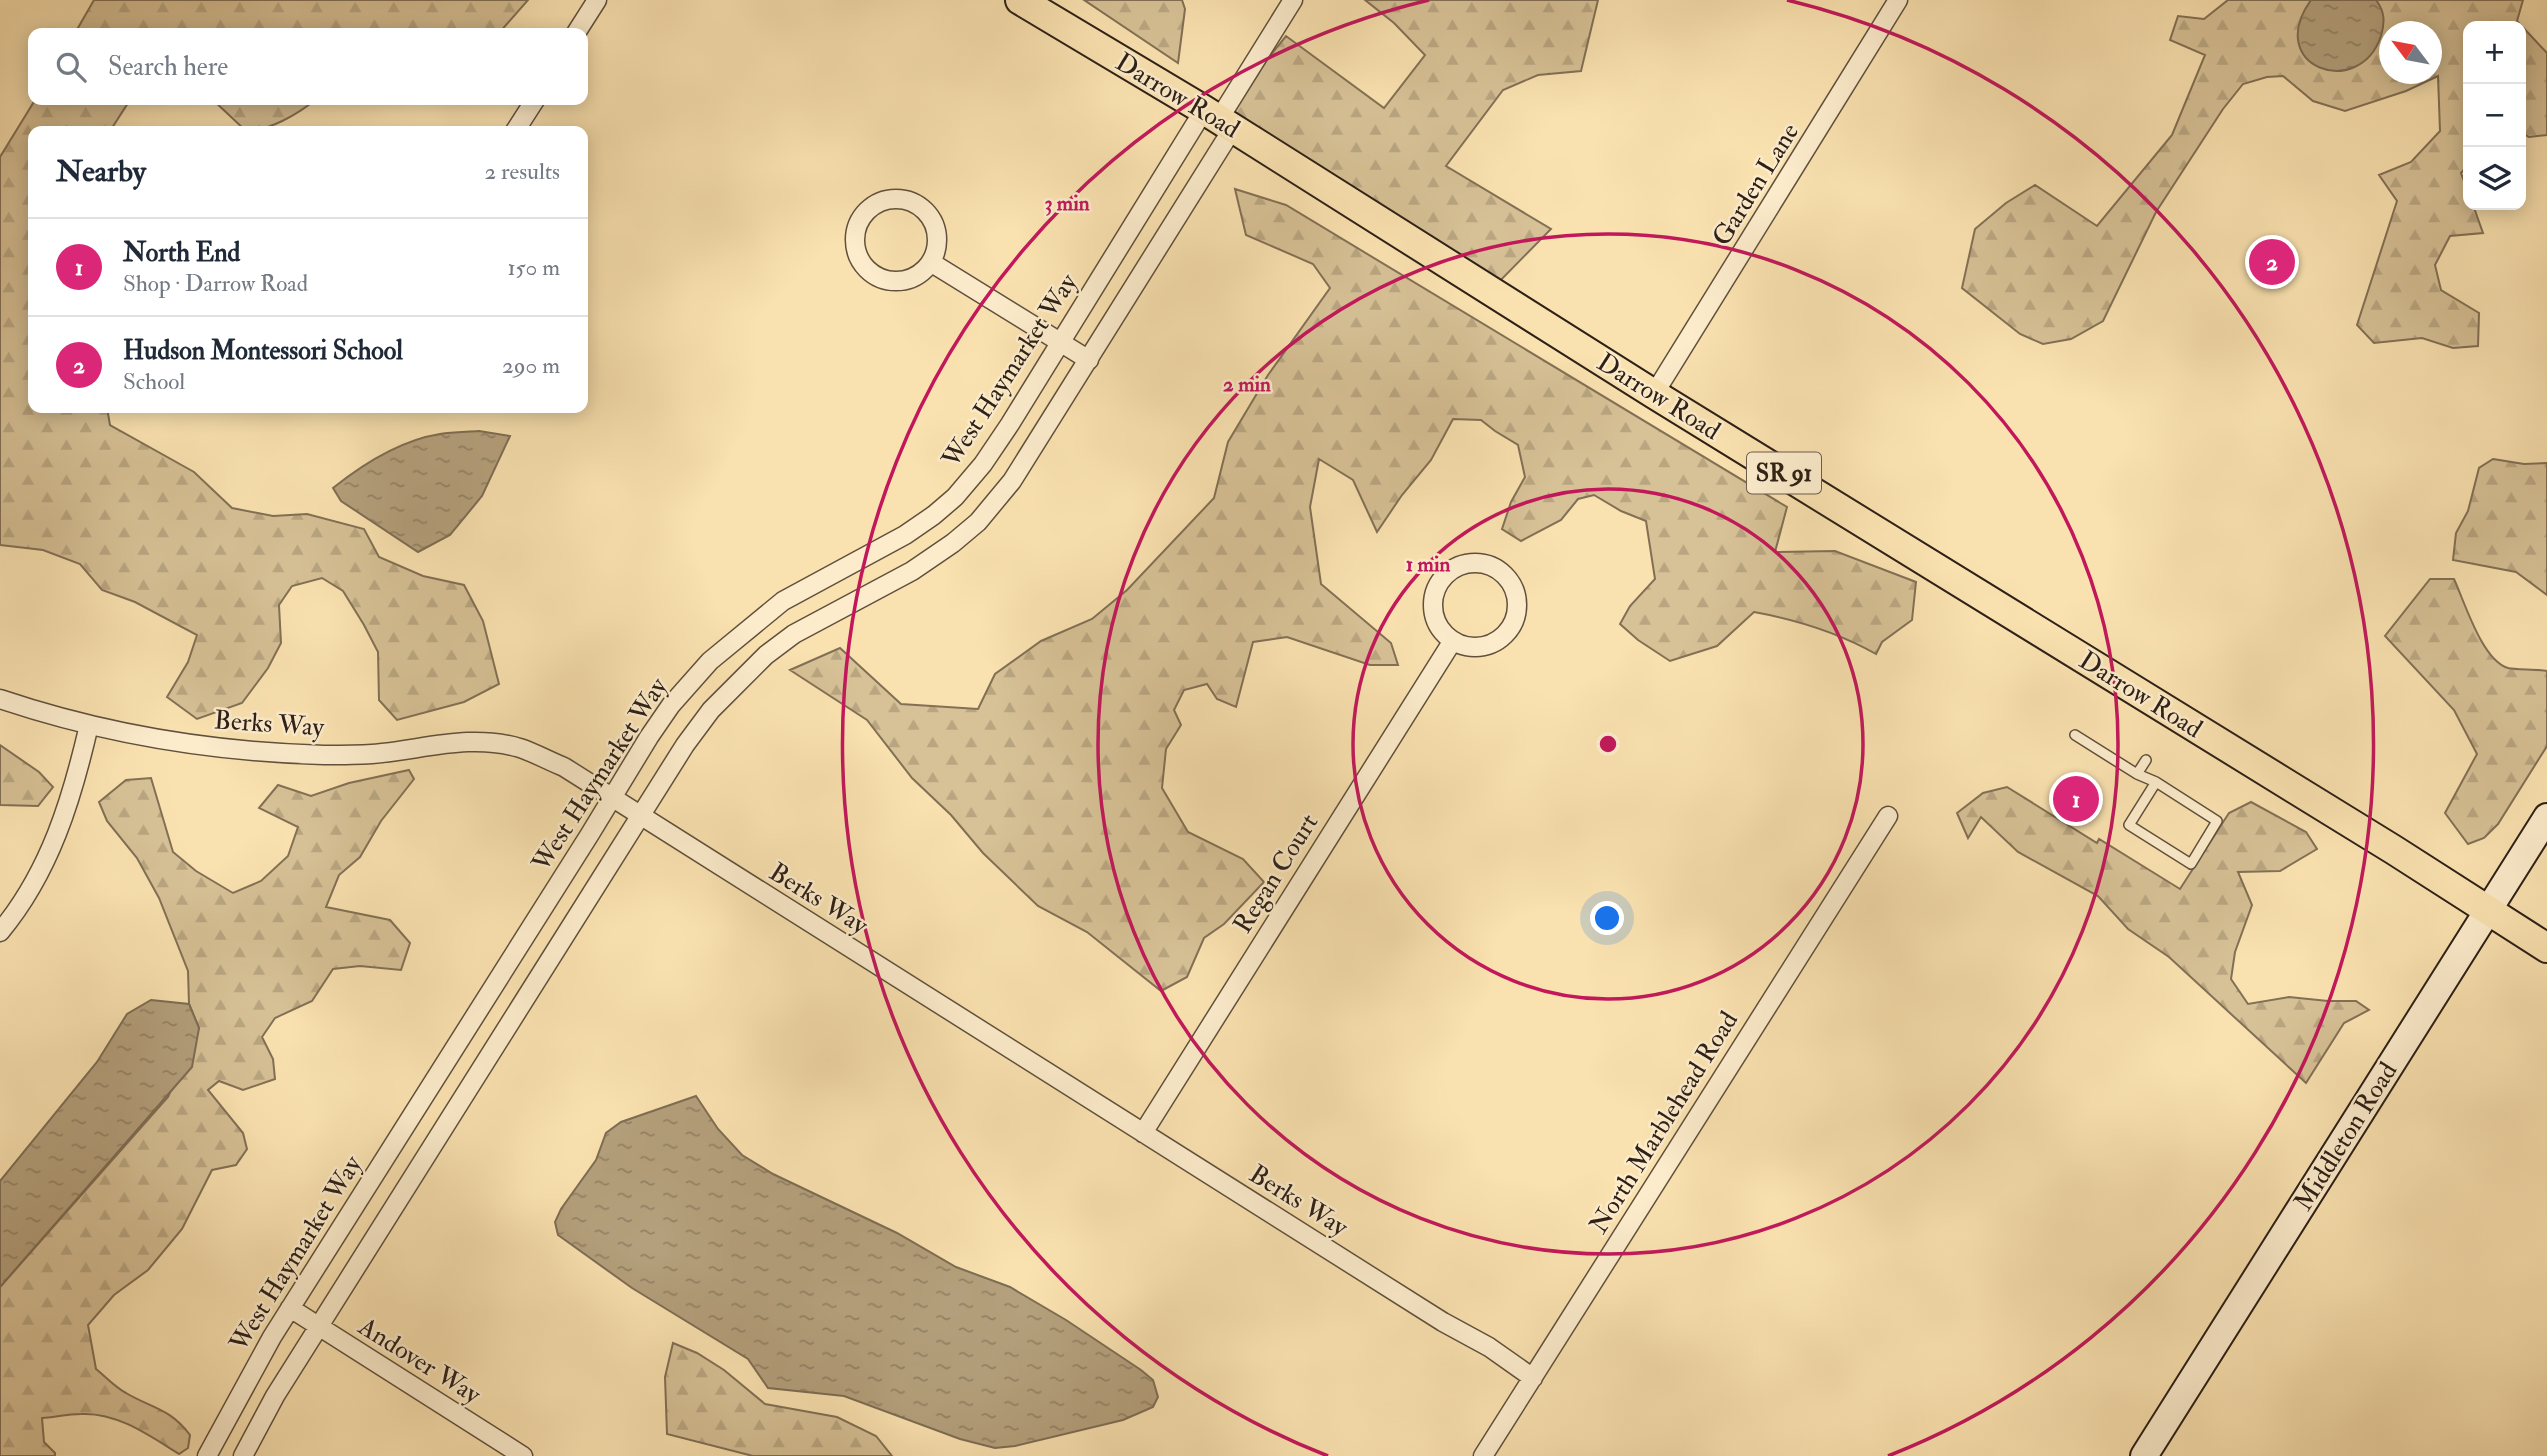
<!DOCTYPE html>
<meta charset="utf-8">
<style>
:root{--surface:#fff;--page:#f6f6f7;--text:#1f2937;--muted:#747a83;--line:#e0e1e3;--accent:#db2777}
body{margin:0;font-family:"IM FELL Double Pica",serif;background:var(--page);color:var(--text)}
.controls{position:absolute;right:21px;top:21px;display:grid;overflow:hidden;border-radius:14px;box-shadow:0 4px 18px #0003}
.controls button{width:63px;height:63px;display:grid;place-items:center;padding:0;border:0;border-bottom:2px solid var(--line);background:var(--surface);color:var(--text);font:35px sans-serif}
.compass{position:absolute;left:2379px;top:21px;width:63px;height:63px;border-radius:50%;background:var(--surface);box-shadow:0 4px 18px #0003;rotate:302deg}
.you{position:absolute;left:1608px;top:919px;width:24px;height:24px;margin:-18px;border:5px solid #fff;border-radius:50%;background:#1a73e8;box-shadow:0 0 0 10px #1a73e833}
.badge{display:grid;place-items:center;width:46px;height:46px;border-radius:50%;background:var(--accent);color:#fff;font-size:23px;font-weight:700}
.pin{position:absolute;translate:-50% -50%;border:4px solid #fff;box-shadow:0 2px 7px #0006}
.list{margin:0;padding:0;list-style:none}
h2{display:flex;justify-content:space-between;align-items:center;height:91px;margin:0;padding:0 28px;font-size:30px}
h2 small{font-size:23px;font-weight:400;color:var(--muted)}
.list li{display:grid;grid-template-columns:46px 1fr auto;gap:21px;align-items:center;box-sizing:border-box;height:98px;padding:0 28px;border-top:2px solid var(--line)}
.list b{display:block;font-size:26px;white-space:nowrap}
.list p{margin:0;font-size:23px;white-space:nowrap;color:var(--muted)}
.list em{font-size:23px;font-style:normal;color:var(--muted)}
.icon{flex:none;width:38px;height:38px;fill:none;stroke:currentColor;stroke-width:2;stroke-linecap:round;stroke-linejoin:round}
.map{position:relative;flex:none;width:2547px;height:1456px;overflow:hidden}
.search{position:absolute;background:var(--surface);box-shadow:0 4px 18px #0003;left:28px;top:28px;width:560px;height:77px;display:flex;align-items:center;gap:18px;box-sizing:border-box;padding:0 24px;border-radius:14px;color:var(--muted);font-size:26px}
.panel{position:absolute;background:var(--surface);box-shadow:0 4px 18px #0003;left:28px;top:126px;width:560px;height:287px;border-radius:14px}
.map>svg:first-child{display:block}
.forest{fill:url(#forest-firs);stroke:#827056;stroke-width:2;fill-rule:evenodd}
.water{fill:url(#water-ripples);stroke:#7e6d54;stroke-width:2}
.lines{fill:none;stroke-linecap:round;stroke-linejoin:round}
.lane-casing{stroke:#60503d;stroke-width:12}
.street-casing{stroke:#60503d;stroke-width:21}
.secondary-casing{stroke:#2d2017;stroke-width:30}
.primary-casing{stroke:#2d2017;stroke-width:32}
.lane{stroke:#fceccc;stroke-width:9}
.street{stroke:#fceccc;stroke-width:18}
.secondary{stroke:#fceccc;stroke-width:26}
.primary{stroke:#fae2b0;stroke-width:28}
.ring{fill:none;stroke:#c2185b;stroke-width:3.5}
.labels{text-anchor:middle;stroke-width:5;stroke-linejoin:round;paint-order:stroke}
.shield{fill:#fceccc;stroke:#6b5d4d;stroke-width:2}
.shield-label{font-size:24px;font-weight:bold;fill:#2d2017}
.street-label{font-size:26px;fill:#2d2017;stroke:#fceccc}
.centre{fill:#c2185b;stroke:#fceccc;stroke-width:3.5}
.ring-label{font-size:21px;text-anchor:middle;font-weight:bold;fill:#c2185b;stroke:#fceccc;stroke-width:5;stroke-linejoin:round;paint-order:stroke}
</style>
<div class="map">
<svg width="2547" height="1456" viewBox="0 0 2547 1456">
<defs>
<pattern id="forest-firs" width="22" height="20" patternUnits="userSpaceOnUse" patternTransform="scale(1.75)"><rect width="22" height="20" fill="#d7c196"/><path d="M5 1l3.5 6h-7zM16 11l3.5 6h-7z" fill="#b9a681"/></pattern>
<pattern id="water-ripples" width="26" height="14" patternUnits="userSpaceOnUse" patternTransform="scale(1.75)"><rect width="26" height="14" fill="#b4a07c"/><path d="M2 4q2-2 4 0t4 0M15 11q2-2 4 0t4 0" fill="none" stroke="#938265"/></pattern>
</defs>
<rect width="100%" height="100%" fill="#fae2b0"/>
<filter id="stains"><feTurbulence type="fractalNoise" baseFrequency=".00286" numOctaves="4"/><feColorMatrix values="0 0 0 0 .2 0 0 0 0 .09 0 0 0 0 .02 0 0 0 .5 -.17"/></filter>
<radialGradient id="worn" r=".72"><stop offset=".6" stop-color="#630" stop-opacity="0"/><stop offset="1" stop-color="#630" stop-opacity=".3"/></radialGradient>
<!-- forest -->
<path class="forest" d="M94,0H528L499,33H75Z
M1084,0H1182L1185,9L1178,63Z
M1365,0H1598L1581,71L1538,75L1503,90L1446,166L1551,229L1490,291L1219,119L1286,36L1384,108L1425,55L1394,23Z
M2228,0H2523L2517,21L2547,53V135L2529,137L2521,133V26H2468V165L2461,173L2468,192V205H2473L2483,233L2450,236L2435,265L2441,290L2479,313L2478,346L2453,348L2422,338L2374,343L2357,325L2397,201L2379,175L2411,162L2440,131L2438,76L2406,91L2345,111L2313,101L2283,76L2267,77L2243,84L2223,109L2156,212L2103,321L2071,339L2043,344L2020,334L1962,288L1975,229L2006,203L2035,185L2097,226L2172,135L2205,55L2170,40L2178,16L2204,19ZM2390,32H2432V74H2390Z
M35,100H130L110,131H33V408H107L110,425L194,472L232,508L273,516L307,514L364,529L379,557L423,576L464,585L483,621L499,684L464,702L397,720L379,700L378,652L364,625L343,591L322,578L292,586L279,605L281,643L268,668L242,703L197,719L167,697L188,662L197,635L135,602L102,590L80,564L43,550L0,545V157Z
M213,100H315C298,114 269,131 246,131Z
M1235,189L1286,205L1787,507L1775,552L1835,551L1916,582L1912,620L1882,642L1876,654C1837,632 1798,620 1754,612L1717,646L1670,661L1638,640L1620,624L1630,606L1655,579L1646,521L1621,511L1594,495L1578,499L1561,520L1521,541L1502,529L1511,502L1525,477L1518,445L1495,431L1481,420L1453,419L1431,460L1402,495L1377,532L1353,480L1319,459L1310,507L1321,584L1391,643L1398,665H1370L1287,637L1253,642L1236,707L1217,699L1207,684L1184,690L1174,710L1181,725L1166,749L1162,788L1188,832L1243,859L1264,882L1224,924L1204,938L1187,977L1161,991L1087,932L1038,906L983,853L951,815L912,778L867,720L790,670L840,648L901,704L978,709L995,674L1041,641L1092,619L1127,590L1214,498L1228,442L1268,375L1330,288L1313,264L1246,235Z
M2493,459L2524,464L2547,463V595L2516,572L2453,560L2456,533L2468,511L2479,468Z
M2430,579H2454C2465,603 2482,660 2508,668C2516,670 2536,669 2547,671V746L2498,824L2484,838L2468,844L2445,813L2477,754L2454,710L2385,636Z
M0,745L39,772L53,787L38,806L0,805Z
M409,770L414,779L381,821L360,857L339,875L326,907L390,920L410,943L401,970L360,966L333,969L312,1001L275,1018L262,1037L273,1059L275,1079L243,1090L219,1081L208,1090L243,1133L247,1149L236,1165L212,1170L182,1229L148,1270L114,1295L88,1325L96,1369C106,1377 115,1387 126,1393C151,1408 170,1408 190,1435L188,1448L179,1454C150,1436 117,1412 81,1414C68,1414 55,1417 42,1418L44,1442L55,1453V1456H0V1287L168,1097L199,1028L189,1004L188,971L159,898L137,858L107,821L99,802L126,780L151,778L173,852L196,871L233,893L261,881L288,856L298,827L259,808L278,785L311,796L349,783Z
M2007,787L2097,843L2099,839L2180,889L2229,813L2251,802L2306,832L2317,849L2280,871L2238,872L2252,905L2235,952L2231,979L2248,1004L2289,997L2328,1001H2356L2369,1010L2344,1023L2306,1083L2169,957L2128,929L2098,896L2018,852L1981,817L1968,838L1957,813L1983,793Z
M673,1343L697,1353L724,1370L765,1404L837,1417L876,1436L892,1456H753L667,1434L665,1377Z"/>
<!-- water -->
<path class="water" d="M2311,0H2376C2385,12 2385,22 2381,36C2359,101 2263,67 2311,0Z
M479,431L510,436L482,496L450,535L418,552L341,501L333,488C363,464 402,440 440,434C453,432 466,432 479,431Z
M151,1000L189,1004L199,1028L192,1067L0,1287V1181L97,1062L127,1014Z
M696,1096L718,1129L742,1155L773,1174L897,1233L956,1267L1010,1287L1066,1320L1141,1370L1153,1380L1158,1397L1153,1407L1123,1420L1015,1446L995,1448L960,1439L844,1396L768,1388L748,1359L632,1288L558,1235L555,1222L561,1209L596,1160L606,1133L621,1122Z"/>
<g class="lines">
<defs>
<path id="lane" d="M2075,735L2137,774L2146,760
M2137,774L2156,782L2217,821L2191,864L2129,825L2156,782"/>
<path id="street" d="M576,33L597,0
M1219,119L1293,0
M515,131L535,100
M855 240a41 41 0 1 1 82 0a41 41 0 1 1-82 0Z
M932,263L1089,360
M1654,394L1898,0
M1433 605a42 42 0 1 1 84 0a42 42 0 1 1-84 0Z
M0,699C104,734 214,752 324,755C340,755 356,755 372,754C422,750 470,733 520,748C535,753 549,761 564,767L1443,1322L1489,1347L1533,1378
M0,932C50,872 72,799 89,725
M1143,1133L1452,642
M290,1308L523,1456
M207,1456L272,1337L590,834L649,737L671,705L710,661L783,601L905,535L934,515L955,497L983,464L1010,424L1204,110
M243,1456L275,1396L685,745L711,710L766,655L794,634L912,571L953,543L978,522L1012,481L1233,128
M1483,1456L1888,816"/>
<path id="secondary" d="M2144,1456L2547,817"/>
<path id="primary" d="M1020,0L1204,110L1654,394L2394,850L2547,948"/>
</defs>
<!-- lane casing -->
<use href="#lane" class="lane-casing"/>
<!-- street casing -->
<use href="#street" class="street-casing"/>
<!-- secondary casing -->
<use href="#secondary" class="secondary-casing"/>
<!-- primary casing -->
<use href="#primary" class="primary-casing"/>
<!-- lane -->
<use href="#lane" class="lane"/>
<!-- street -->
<use href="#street" class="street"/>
<!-- secondary -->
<use href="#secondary" class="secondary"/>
<!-- primary -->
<use href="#primary" class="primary"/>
</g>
<!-- distance rings -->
<g class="ring">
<circle cx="1608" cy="744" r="255"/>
<circle cx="1608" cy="744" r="510"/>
<path d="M1328 1456A765 765 0 0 1 1429 0M1787 0A765 765 0 0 1 1888 1456"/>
</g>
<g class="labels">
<!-- shield labels -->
<rect class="shield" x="1747" y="452.5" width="74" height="41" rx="5"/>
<g class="shield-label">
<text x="1784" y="481">SR 91</text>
</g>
<!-- street labels -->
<g class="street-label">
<text transform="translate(1178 95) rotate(31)" y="9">Darrow Road</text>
<text transform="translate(1755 184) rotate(-58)" y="9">Garden Lane</text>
<text transform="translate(1009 370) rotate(-57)" y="9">West Haymarket Way</text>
<text transform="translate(1659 396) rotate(32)" y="9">Darrow Road</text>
<text transform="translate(2141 694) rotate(32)" y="9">Darrow Road</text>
<text transform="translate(269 723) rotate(4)" y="9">Berks Way</text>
<text transform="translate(599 774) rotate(-57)" y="9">West Haymarket Way</text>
<text transform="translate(1275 873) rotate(-58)" y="9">Regan Court</text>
<text transform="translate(819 898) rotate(32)" y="9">Berks Way</text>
<text transform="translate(1663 1122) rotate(-58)" y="9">North Marblehead Road</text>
<text transform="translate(2345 1136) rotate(-58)" y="9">Middleton Road</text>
<text transform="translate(1299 1200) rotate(32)" y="9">Berks Way</text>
<text transform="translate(295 1253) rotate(-58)" y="9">West Haymarket Way</text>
<text transform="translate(420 1360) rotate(32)" y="9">Andover Way</text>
</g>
</g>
<circle cx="1608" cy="744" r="10" class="centre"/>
<g class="ring-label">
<text x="1067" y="210">3 min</text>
<text x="1247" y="391">2 min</text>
<text x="1428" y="571">1 min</text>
</g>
<rect width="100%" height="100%" filter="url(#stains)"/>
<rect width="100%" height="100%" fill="url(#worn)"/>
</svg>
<div class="controls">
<button>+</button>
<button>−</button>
<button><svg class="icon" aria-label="layers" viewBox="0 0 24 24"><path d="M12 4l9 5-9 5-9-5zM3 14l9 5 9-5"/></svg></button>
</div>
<svg class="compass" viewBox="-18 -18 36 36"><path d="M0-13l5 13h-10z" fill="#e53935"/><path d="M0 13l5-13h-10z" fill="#747a83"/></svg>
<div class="you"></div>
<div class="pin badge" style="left:2076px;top:799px">1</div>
<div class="pin badge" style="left:2272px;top:262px">2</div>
<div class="search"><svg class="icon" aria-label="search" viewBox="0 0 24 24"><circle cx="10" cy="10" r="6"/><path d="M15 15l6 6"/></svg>Search here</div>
<section class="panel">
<h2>Nearby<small>2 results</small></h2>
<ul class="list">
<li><span class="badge">1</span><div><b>North End</b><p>Shop · Darrow Road</p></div><em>150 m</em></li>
<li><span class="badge">2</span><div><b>Hudson Montessori School</b><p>School</p></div><em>290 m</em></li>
</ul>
</section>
</div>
